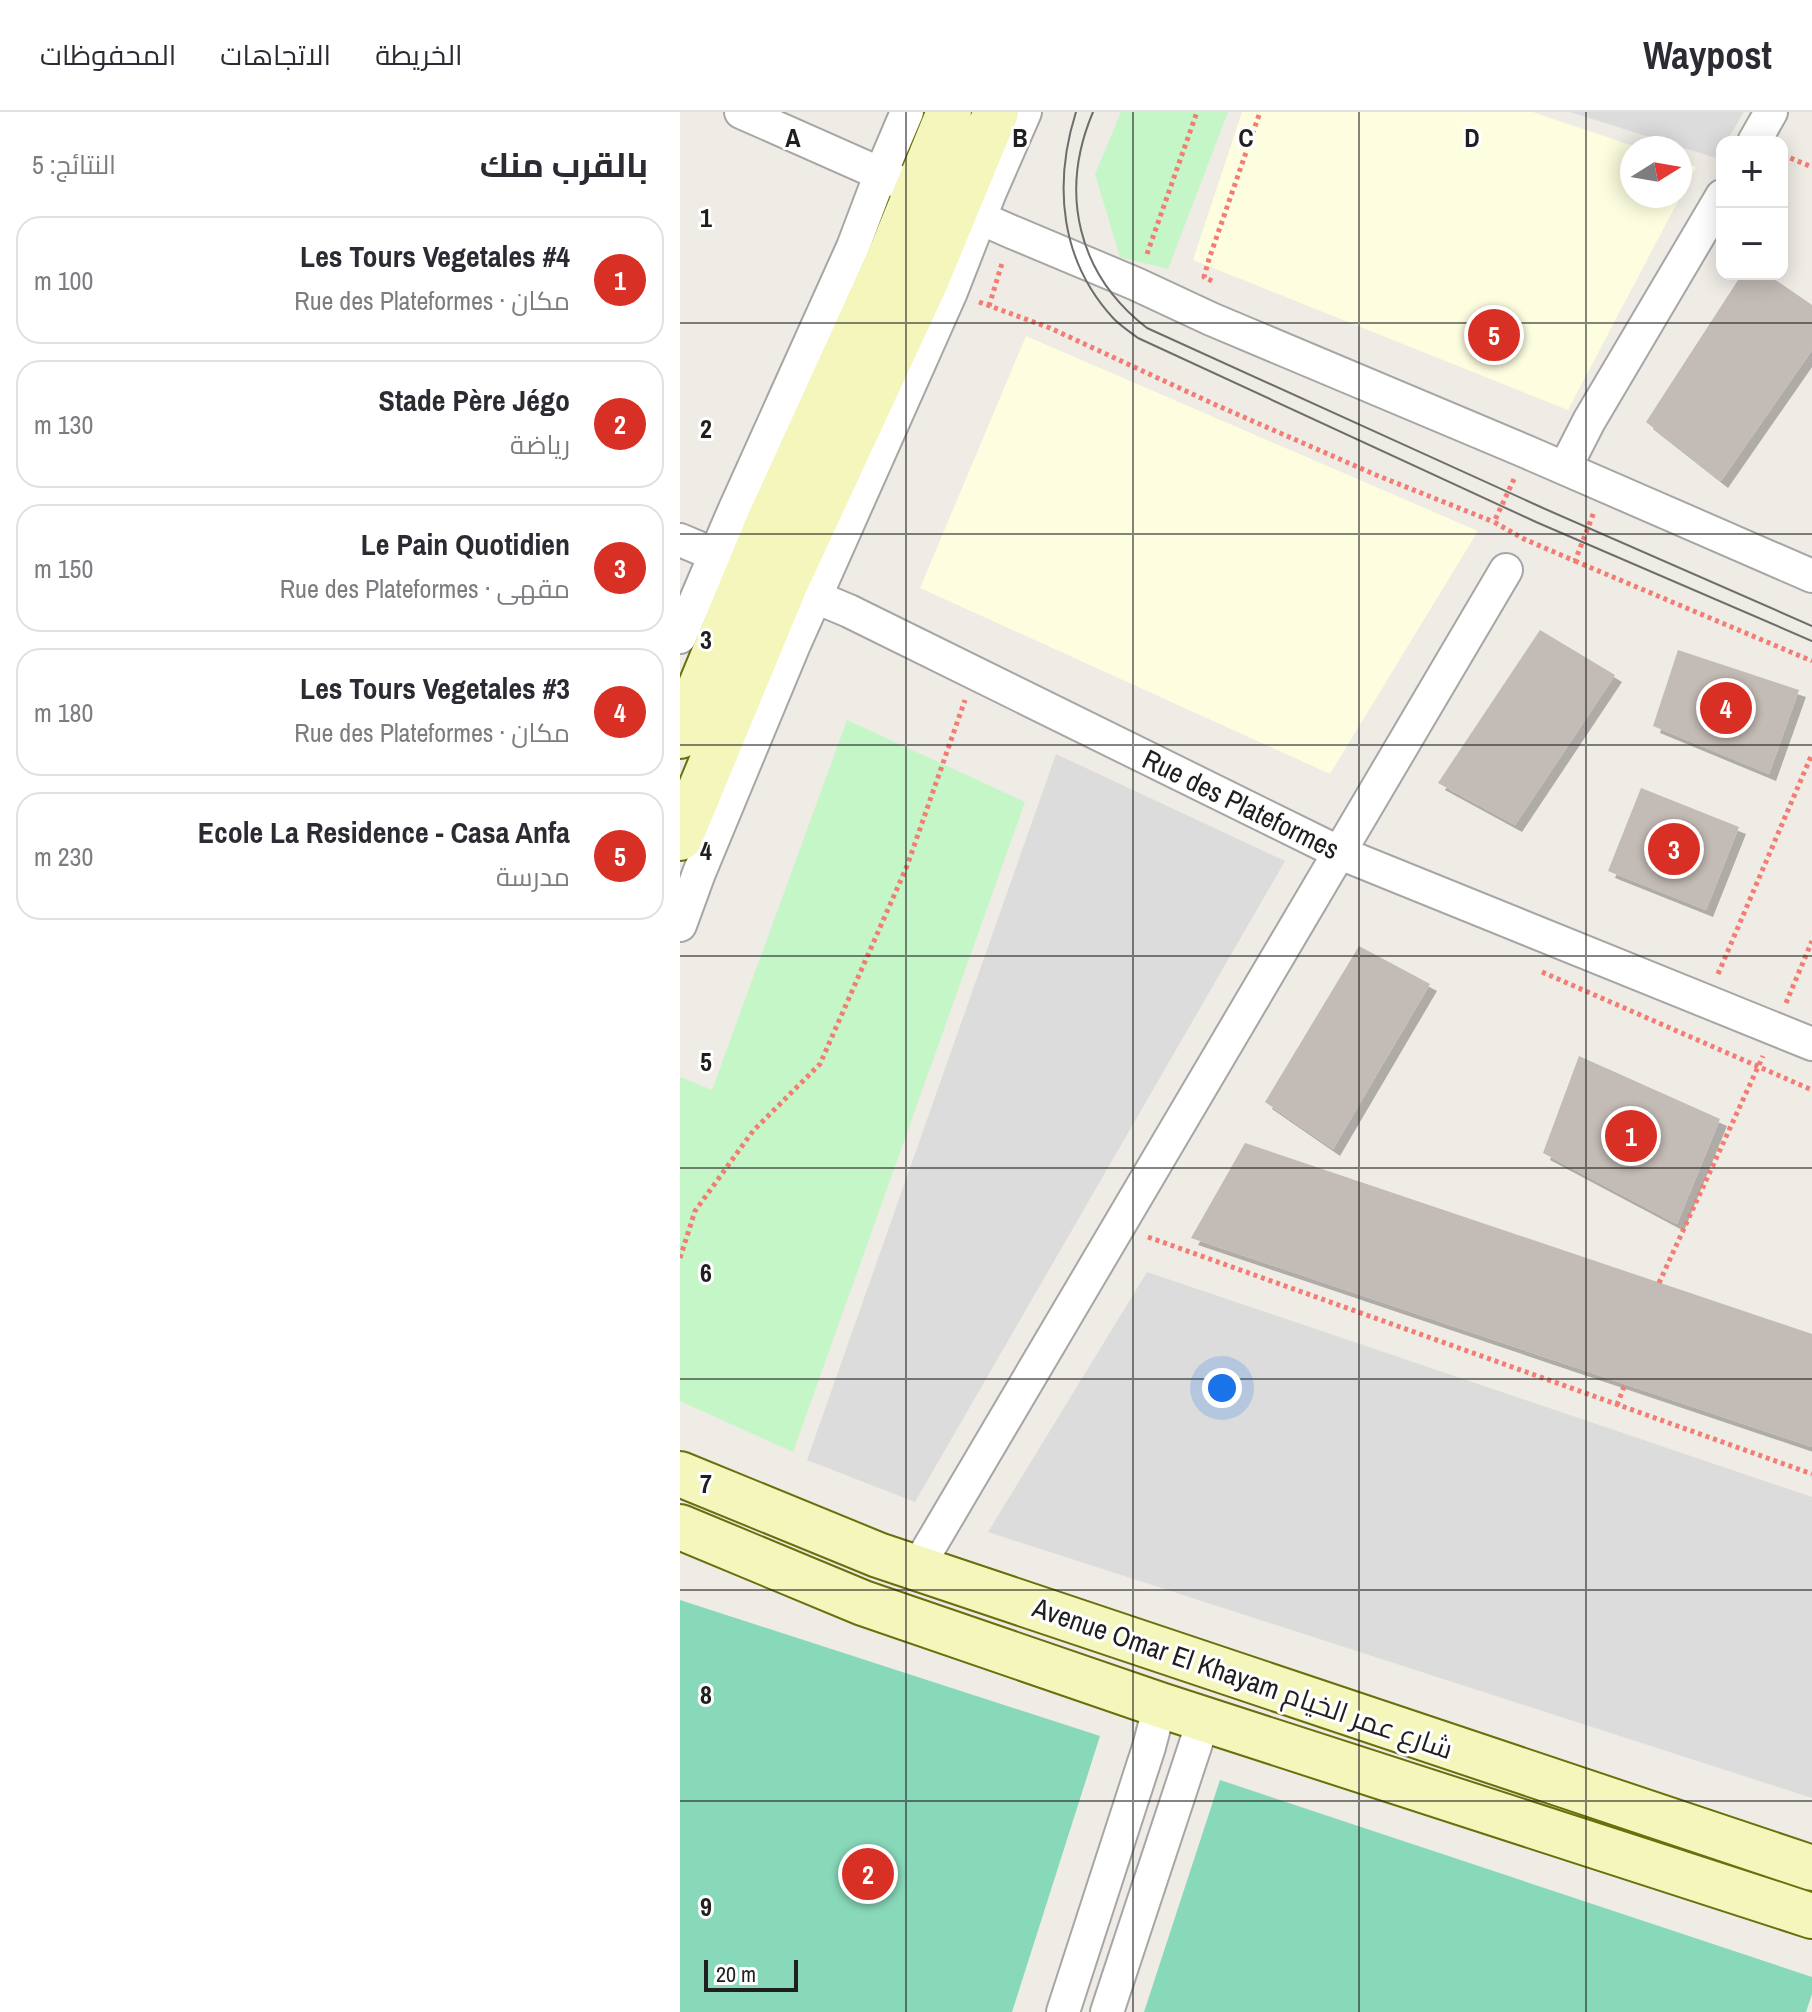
<!DOCTYPE html>
<html lang="ar">
<meta charset="utf-8">
<style>
:root{--surface:#fff;--page:#f7f7f7;--text:#2b2b33;--muted:#7c7c81;--line:#e1e1e2;--accent:#d93025}
body{margin:0;font-family:"Archivo Narrow",Cairo,sans-serif;background:var(--page);color:var(--text);direction:rtl}
.controls{position:absolute;right:24px;top:24px;display:grid;overflow:hidden;border-radius:16px;box-shadow:0 4px 20px #0003}
.controls button{width:72px;height:72px;display:grid;place-items:center;padding:0;border:0;border-bottom:2px solid var(--line);background:var(--surface);color:var(--text);font:40px sans-serif}
.compass{position:absolute;left:940px;top:24px;width:72px;height:72px;border-radius:50%;background:var(--surface);box-shadow:0 4px 20px #0003;rotate:79deg}
.scale{position:absolute;left:24px;bottom:20px;width:94px;box-sizing:border-box;padding-left:8px;border:4px solid #1f1f1f;border-top:0;font-size:22px;line-height:28px;white-space:nowrap;color:#1f1f1f;-webkit-text-stroke:6px #fff;paint-order:stroke}
.you{position:absolute;left:542px;top:1276px;width:28px;height:28px;margin:-20px;border:6px solid #fff;border-radius:50%;background:#1a73e8;box-shadow:0 0 0 12px #1a73e833}
.badge{display:grid;place-items:center;width:52px;height:52px;border-radius:50%;background:var(--accent);color:#fff;font-size:26px;font-weight:700}
.pin{position:absolute;translate:-50% -50%;border:4px solid #fff;box-shadow:0 2px 8px #0006}
.list{margin:0;padding:0;list-style:none}
h2{display:flex;justify-content:space-between;align-items:center;height:104px;margin:0;padding:0 32px;font-size:34px}
h2 small{font-size:26px;font-weight:400;color:var(--muted)}
.list li{display:grid;grid-template-columns:52px 1fr auto;gap:24px;align-items:center;box-sizing:border-box;height:128px;margin:0 16px 16px;padding:0 16px;border:2px solid var(--line);border-radius:24px}
.list b{display:block;font-size:30px;white-space:nowrap}
.list p{margin:0;font-size:26px;white-space:nowrap;color:var(--muted)}
.list em{font-size:26px;font-style:normal;color:var(--muted)}
.map{position:relative;flex:none;width:1132px;height:1900px;overflow:hidden;direction:ltr}
header{display:flex;align-items:center;gap:48px;box-sizing:border-box;height:112px;padding:0 40px;background:var(--surface);border-bottom:2px solid var(--line)}
header strong{font-size:38px}
nav{display:flex;gap:44px;margin-inline-start:auto;font-size:28px}
main{display:flex}
aside{flex:1;background:var(--surface)}
.map>svg:first-child{display:block}
.residential{fill:#dddcdc}
.education{fill:#fdfde0}
.park{fill:#c5f6c8}
.pitch{fill:#88d9b9}
.building{fill:#c3bbb5;filter:url(#shadow)}
.lines{fill:none;stroke-linecap:round;stroke-linejoin:round}
.street-casing{stroke:#a6a6a6;stroke-width:36}
.secondary-casing{stroke:#67700b;stroke-width:48}
.path{stroke:#f27e73;stroke-width:5;stroke-dasharray:4 4;stroke-linecap:butt}
.street{stroke:#fff;stroke-width:32}
.secondary{stroke:#f4f6bc;stroke-width:44}
.tram{stroke:#6d6d6d;stroke-width:2}
.grid{fill:none;stroke:#1f1f1f;stroke-width:2;stroke-opacity:0.55}
.labels{text-anchor:middle;stroke-width:6;stroke-linejoin:round;paint-order:stroke}
.street-label{font-size:28px;fill:#1f1f1f;stroke:#fff}
.grid-label{font-size:26px;text-anchor:middle;font-weight:bold;fill:#1f1f1f;stroke:#fff;stroke-width:6;stroke-linejoin:round;paint-order:stroke}
</style>
<header>
<strong>Waypost</strong>
<nav><a>الخريطة</a><a>الاتجاهات</a><a>المحفوظات</a></nav>
</header>
<main>
<div class="map">
<svg width="1132" height="1900" viewBox="0 0 1132 1900">
<defs>
<filter id="shadow"><feDropShadow dx="7" dy="7" stdDeviation="0" flood-color="#0004"/></filter>
</defs>
<rect width="100%" height="100%" fill="#efebe5"/>
<!-- residential -->
<path class="residential" d="M890,0H1064L1046,30H1042V37L1036,46Z
M376,642L605,749L235,1390L127,1348Z
M467,1160L1132,1385V1686L308,1420Z"/>
<!-- education -->
<path class="education" d="M562,0H853L959,36H952V84H1000V50L1016,55L888,298L513,148Z
M346,224L798,419L650,662L240,476Z"/>
<!-- park -->
<path class="park" d="M441,0H548L488,157L440,145L415,62Z
M167,608L345,690L113,1340L0,1289V965L32,978Z"/>
<!-- pitch -->
<path class="pitch" d="M0,1488L420,1624L332,1900H0Z
M540,1668L1132,1865V1882L1126,1900H464Z"/>
<!-- building -->
<path class="building" d="M1062,162H1087L1132,193V238L1041,369L966,310Z
M860,518L935,563L835,713L758,671Z
M998,538L1119,578L1089,662L973,614Z
M961,676L1059,715L1026,798L928,759Z
M679,834L750,872L653,1037L585,990Z
M899,944L1040,1007L997,1112L863,1041Z
M565,1031L1132,1222V1335L511,1126Z"/>
<g class="lines">
<defs>
<path id="street" d="M61,0L332,120L456,172L531,207L847,340L1132,464
M1074,30L1091,0
M885,356L909,309L1042,84
M0,428L169,499L660,741L1132,932
M0,525L54,399L173,135L201,61L227,0
M0,813L19,761L113,535L271,180L310,80L345,0
M237,1456C435,1124 631,791 826,458
M383,1900L469,1635L480,1593
M427,1900L524,1607"/>
<path id="secondary" d="M0,624L87,414L207,151L269,0
M0,726L105,473L246,169L316,0
M0,1362L198,1443L1132,1756
M0,1415L183,1491L480,1593L1132,1804"/>
</defs>
<!-- street casing -->
<use href="#street" class="street-casing"/>
<!-- secondary casing -->
<use href="#secondary" class="secondary-casing"/>
<!-- path -->
<path class="path" d="M1103,43L1132,55
M467,142L517,0
M532,169L524,165L529,147L580,0
M299,190L370,216L536,293L696,363L814,410
M309,194L323,148
M834,367L814,410L844,427L895,449L914,400
M895,449L1132,549
M862,860L1132,978
M1038,862L1132,642
M1106,891L1132,829
M468,1125L1132,1362
M0,1146L15,1099L73,1019L140,952L227,754L285,588
M979,1171L1083,944
M937,1293L945,1272"/>
<!-- street -->
<use href="#street" class="street"/>
<!-- secondary -->
<use href="#secondary" class="secondary"/>
<!-- tram -->
<path class="tram" d="M396,0C373,73 380,149 434,207C441,214 450,220 458,226L856,410L1132,529
M413,0C379,80 397,162 467,216L863,396L1132,514"/>
</g>
<!-- grid -->
<path class="grid" d="M226,0V1900M453,0V1900M679,0V1900M906,0V1900M0,211H1132M0,422H1132M0,633H1132M0,844H1132M0,1056H1132M0,1267H1132M0,1478H1132M0,1689H1132"/>
<g class="labels">
<!-- street labels -->
<g class="street-label">
<text transform="translate(561 692) rotate(26)" y="10">Rue des Plateformes</text>
<text transform="translate(563 1566) rotate(19)" y="10">Avenue Omar El Khayam شارع عمر الخيام</text>
</g>
</g>
<g class="grid-label">
<text x="113" y="35">A</text>
<text x="340" y="35">B</text>
<text x="566" y="35">C</text>
<text x="792" y="35">D</text>
<text x="26" y="115">1</text>
<text x="26" y="326">2</text>
<text x="26" y="537">3</text>
<text x="26" y="748">4</text>
<text x="26" y="959">5</text>
<text x="26" y="1170">6</text>
<text x="26" y="1381">7</text>
<text x="26" y="1592">8</text>
<text x="26" y="1804">9</text>
</g>
</svg>
<div class="controls">
<button>+</button>
<button>−</button>
</div>
<svg class="compass" viewBox="-18 -18 36 36"><path d="M0-13l5 13h-10z" fill="#e53935"/><path d="M0 13l5-13h-10z" fill="#7c7c81"/></svg>
<div class="scale">20 m</div>
<div class="you"></div>
<div class="pin badge" style="left:951px;top:1024px">1</div>
<div class="pin badge" style="left:188px;top:1762px">2</div>
<div class="pin badge" style="left:994px;top:737px">3</div>
<div class="pin badge" style="left:1046px;top:596px">4</div>
<div class="pin badge" style="left:814px;top:223px">5</div>
</div>
<aside>
<h2>بالقرب منك<small>النتائج: 5</small></h2>
<ul class="list">
<li><span class="badge">1</span><div><b>Les Tours Vegetales #4</b><p>مكان · Rue des Plateformes</p></div><em>100 m</em></li>
<li><span class="badge">2</span><div><b>Stade Père Jégo</b><p>رياضة</p></div><em>130 m</em></li>
<li><span class="badge">3</span><div><b>Le Pain Quotidien</b><p>مقهى · Rue des Plateformes</p></div><em>150 m</em></li>
<li><span class="badge">4</span><div><b>Les Tours Vegetales #3</b><p>مكان · Rue des Plateformes</p></div><em>180 m</em></li>
<li><span class="badge">5</span><div><b>Ecole La Residence - Casa Anfa</b><p>مدرسة</p></div><em>230 m</em></li>
</ul>
</aside>
</main>
